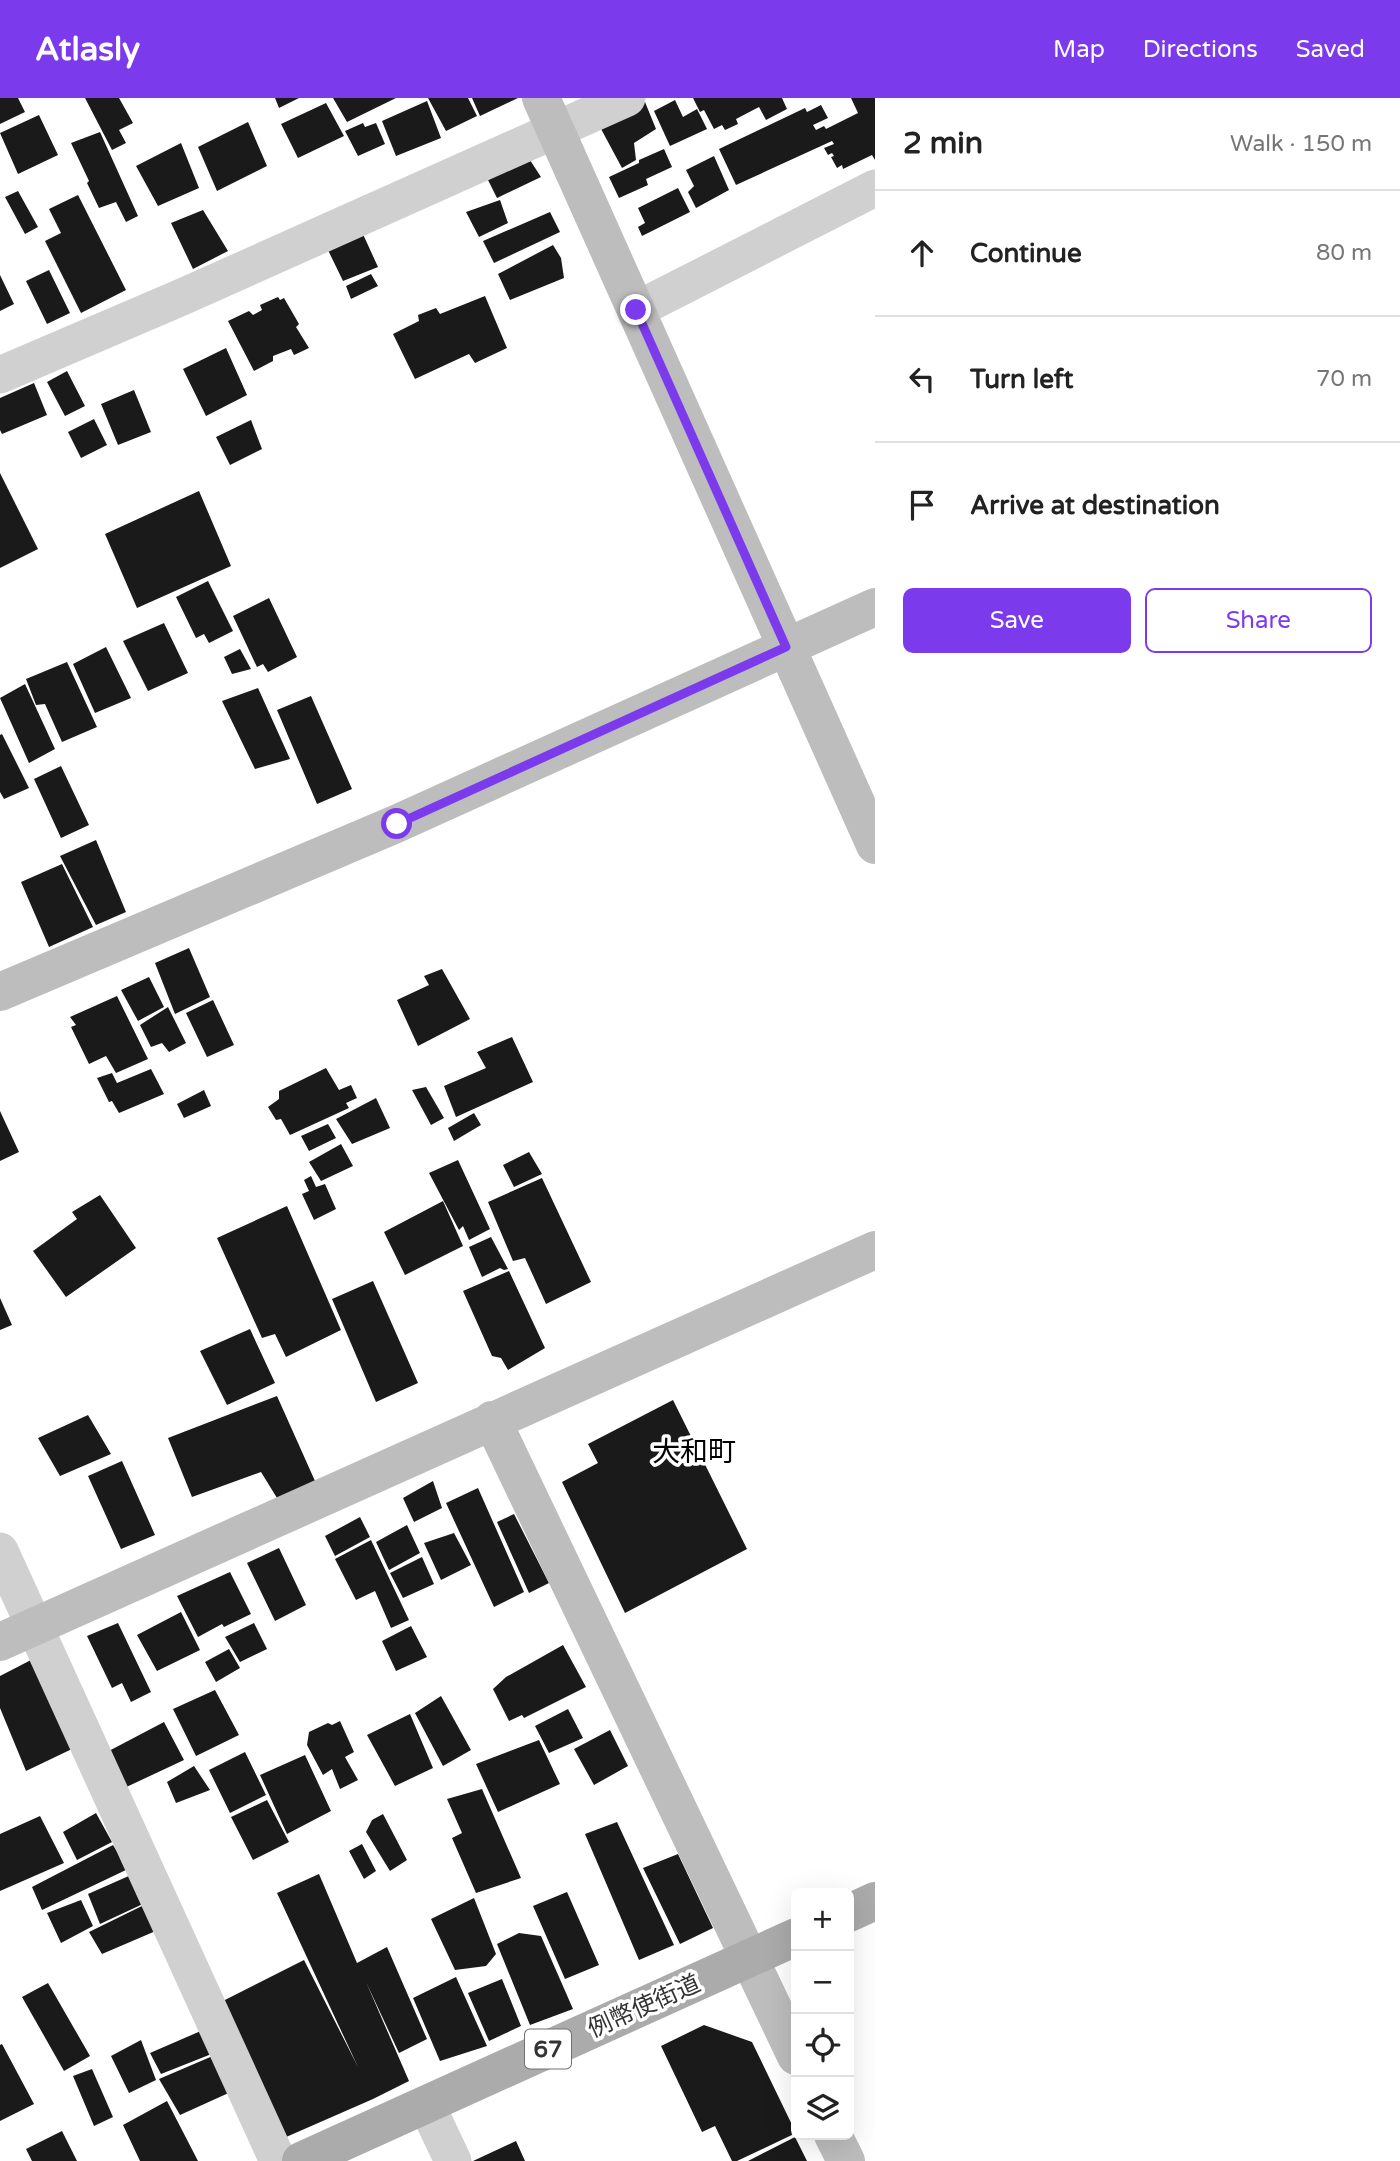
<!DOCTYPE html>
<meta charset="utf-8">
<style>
:root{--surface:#fff;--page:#f6f6f6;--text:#222;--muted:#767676;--line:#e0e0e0;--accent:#7c3aed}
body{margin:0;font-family:"Varela Round","Noto Sans JP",sans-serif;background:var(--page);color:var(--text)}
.controls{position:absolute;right:21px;bottom:21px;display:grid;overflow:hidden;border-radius:10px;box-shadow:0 7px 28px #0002}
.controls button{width:63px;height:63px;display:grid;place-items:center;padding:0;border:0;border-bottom:2px solid var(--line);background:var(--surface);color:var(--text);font:35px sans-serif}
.stop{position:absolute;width:21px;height:21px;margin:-16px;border:5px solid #7c3aed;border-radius:50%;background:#fff}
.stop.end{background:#7c3aed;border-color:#fff;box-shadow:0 2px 7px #0008}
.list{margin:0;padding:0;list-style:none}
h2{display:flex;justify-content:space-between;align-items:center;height:91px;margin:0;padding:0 28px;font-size:30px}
h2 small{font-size:23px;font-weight:400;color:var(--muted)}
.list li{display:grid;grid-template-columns:46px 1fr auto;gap:21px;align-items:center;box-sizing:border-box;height:126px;padding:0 28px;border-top:2px solid var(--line)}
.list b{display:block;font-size:26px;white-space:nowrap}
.list em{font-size:23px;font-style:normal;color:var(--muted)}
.actions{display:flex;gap:14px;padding:21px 28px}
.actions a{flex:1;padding:16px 0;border:2px solid var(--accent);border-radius:10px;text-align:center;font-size:24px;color:var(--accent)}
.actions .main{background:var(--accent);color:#fff}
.icon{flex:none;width:38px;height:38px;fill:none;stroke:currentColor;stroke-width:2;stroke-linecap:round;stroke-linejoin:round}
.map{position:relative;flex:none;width:875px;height:2063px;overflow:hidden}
header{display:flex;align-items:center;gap:42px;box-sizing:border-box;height:98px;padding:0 35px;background:var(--accent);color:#fff}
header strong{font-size:33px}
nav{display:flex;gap:38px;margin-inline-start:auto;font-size:24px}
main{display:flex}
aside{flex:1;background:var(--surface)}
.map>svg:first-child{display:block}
.building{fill:#1a1a1a}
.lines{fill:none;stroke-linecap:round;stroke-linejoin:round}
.street{stroke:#d0d0d0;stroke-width:37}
.secondary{stroke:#bdbdbd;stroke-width:38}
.primary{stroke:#ababab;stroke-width:38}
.route{stroke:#7c3aed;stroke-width:9}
.labels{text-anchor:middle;stroke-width:7;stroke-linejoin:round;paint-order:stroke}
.shield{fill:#fff;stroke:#707070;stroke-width:2}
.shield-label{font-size:23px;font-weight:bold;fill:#333}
.street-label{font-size:24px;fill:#333;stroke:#fff}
.quarter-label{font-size:28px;fill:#000;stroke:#fff}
</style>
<header>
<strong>Atlasly</strong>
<nav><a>Map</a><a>Directions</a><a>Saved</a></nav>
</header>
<main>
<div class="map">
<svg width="875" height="2063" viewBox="0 0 875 2063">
<rect width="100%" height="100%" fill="#fff"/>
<!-- building -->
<path class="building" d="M0,0H18L25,14L0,26Z
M85,0H119L133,25L119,32L126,45L112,52Z
M275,0H299L279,10Z
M333,0H396L347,24Z
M428,0H468L477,18L446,33Z
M472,0H518L480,18Z
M693,0H782L787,11L766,22L759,9L736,21L738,26L725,32L722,27L714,31L704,12L700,14Z
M851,0H875V62L872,57L843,71L842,67L837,70L831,59L834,58L832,55L828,57L824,50L834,46L832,43L736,87L719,51L805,10L807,14L821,7L828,20L813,27L816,32L824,28L826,31L858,15Z
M675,2L683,19L697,11L707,31L670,48L654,13Z
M427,3L441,40L396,58L382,23Z
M645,4L656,31L634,45L636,62L622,70L600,29Z
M326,5L344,38L298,60L281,26Z
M39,17L58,57L18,76L0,35Z
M248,24L267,68L217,93L198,49Z
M363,25L365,29L376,25L385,46L358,58L345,33Z
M100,34L138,118L126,124L116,104L99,110L87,85L89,83L71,45Z
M181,45L199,90L158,108L136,68Z
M664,51L672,69L646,81L648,87L619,100L609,79L639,65V62Z
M714,58L729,92L696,110L688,94L694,88L686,72Z
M528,59L541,79L497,100L486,78Z
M678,90L690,114L642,138L638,129L645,125L638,110Z
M18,93L38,129L25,136L5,99Z
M78,97L126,192L81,215L45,143L61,135L49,111Z
M500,102L508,125L479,139L466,114Z
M203,112L228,153L193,171L171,125Z
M550,114L560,134L494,165L483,143Z
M362,134L378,169L343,183L327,150Z
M553,147L561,160L564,180L510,202L498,176Z
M49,172L70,215L47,226L26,183Z
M371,176L378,188L351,201L346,188Z
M0,177L14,206L0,213Z
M485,198L507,250L475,265L469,256L415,281L393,236L419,223L418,217L436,210L440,216Z
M278,199L280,202L284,200L299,226L296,229L309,250L294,257L291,251L273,258V263L254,273L228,223L249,213L253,217L262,212L260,207Z
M226,250L247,297L206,318L183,271Z
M67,273L85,308L65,318L47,284Z
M34,285L47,317L2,336L0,332V300Z
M134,292L151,334L118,347L101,306Z
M94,321L107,347L81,360L68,334Z
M251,322L262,351L230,367L216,339Z
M0,375L38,451L0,470Z
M199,393L231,468L137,510L105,436Z
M208,483L233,533L209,545L204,536L196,540L176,499Z
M269,500L297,559L268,574L263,566L257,569L233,518Z
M164,525L188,575L148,593L123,543Z
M106,549L131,600L95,615L73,566Z
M240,551L251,571L232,576L224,559Z
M67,564L97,629L62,644L45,606L36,607L26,581Z
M25,586L55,651L29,665L0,600Z
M258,590L290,661L255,671L222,603Z
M311,598L352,691L317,706L277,612Z
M2,636L29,690L4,701L0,694V637Z
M61,668L89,727L61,740L34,681Z
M96,742L126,814L96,827L60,758Z
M62,766L93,829L49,849L21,784Z
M189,850L210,899L175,916L155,865Z
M442,871L470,921L418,948L397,902L429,887L424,878Z
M149,879L164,909L138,923L121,892Z
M117,898L148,961L116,975L106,958L89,966L71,929L76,927L70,919Z
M213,902L234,947L207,959L186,915Z
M168,909L186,945L169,954L162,945L151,949L140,927Z
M512,939L533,984L456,1019L444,988L486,970L477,954Z
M326,970L339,992L351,987L357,1000L346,1005L349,1010L290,1037L281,1021L276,1022L268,1009L279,1001V993Z
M151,971L164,996L119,1015L112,1003L109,1004L97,980L112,975L117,985Z
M426,989L444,1020L431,1027L412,992Z
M204,992L211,1008L184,1020L177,1006Z
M376,1000L390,1030L352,1046L336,1021Z
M0,1013L19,1054L0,1063Z
M474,1015L481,1027L454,1043L448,1030Z
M328,1026L336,1040L309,1053L301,1038Z
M341,1046L353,1068L321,1083L309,1064Z
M529,1054L542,1076L514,1089L503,1067Z
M458,1062L490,1131L469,1142L463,1128L459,1132L429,1075Z
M311,1078L316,1089L325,1086L336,1111L314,1122L302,1096L309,1093L304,1082Z
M542,1080L591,1184L546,1206L525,1160L513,1163L488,1104Z
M100,1097L136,1150L66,1199L33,1153L77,1121L72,1114Z
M443,1103L463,1148L405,1177L384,1134Z
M287,1108L341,1232L286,1259L275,1236L262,1240L217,1140Z
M491,1139L508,1171L504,1172L500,1170L482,1179L469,1149Z
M509,1173L545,1250L508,1272L501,1260L492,1258L463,1193Z
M373,1183L418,1285L376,1304L332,1201Z
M0,1200L12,1227L0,1232Z
M250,1231L275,1285L227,1307L200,1253Z
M277,1298L315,1383L277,1400L261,1374L192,1399L168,1340Z
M673,1302L747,1451L625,1515L562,1384L598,1365L588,1346Z
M88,1317L111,1356L60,1378L38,1340Z
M122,1363L155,1437L121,1451L88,1378Z
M433,1383L442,1410L414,1424L403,1400Z
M478,1390L524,1494L494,1509L446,1405Z
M514,1416L549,1485L529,1495L497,1424Z
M360,1419L370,1439L335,1458L325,1438Z
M407,1427L420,1455L389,1472L376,1444Z
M454,1435L471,1467L441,1482L424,1445Z
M371,1442L409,1522L391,1530L375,1493L356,1502L335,1461Z
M279,1450L306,1507L275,1523L247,1465Z
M422,1459L434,1486L403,1500L390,1475Z
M230,1474L251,1516L224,1529L222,1526L198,1539L177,1498Z
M181,1514L200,1552L157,1573L137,1537Z
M118,1525L151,1594L131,1604L122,1585L112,1590L87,1538Z
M254,1525L267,1551L240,1564L225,1539Z
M411,1528L427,1559L396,1573L382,1543Z
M563,1547L586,1589L524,1620L522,1617L509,1623L493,1591L506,1579Z
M229,1551L240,1570L216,1584L205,1564Z
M31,1562L74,1650L26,1673L0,1610V1578Z
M215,1592L239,1637L196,1658L173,1611Z
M441,1598L471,1652L443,1668L415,1615Z
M568,1611L583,1640L549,1655L535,1628Z
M410,1616L433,1670L395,1688L367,1637Z
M340,1623L354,1654L345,1659L358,1682L340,1691L332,1671L323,1677L307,1647L309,1634L328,1625L332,1627Z
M164,1624L184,1662L120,1692L105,1655Z
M610,1632L628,1668L594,1687L574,1651Z
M539,1642L560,1686L498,1714L476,1666Z
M245,1654L266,1697L230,1715L209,1672Z
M305,1657L331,1713L287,1736L260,1677Z
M194,1668L210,1692L176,1705L167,1684Z
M482,1691L521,1780L476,1795L452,1740L462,1735L447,1701Z
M267,1702L289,1744L253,1762L231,1719Z
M96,1715L112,1744L77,1762L63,1734Z
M383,1716L407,1762L390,1773L366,1734L372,1722Z
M40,1718L64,1765L0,1793V1736Z
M617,1724L674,1847L639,1862L585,1736Z
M362,1746L376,1773L364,1781L349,1753Z
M113,1747L128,1771L42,1812L32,1789Z
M678,1756L713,1830L680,1846L643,1770Z
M319,1776L357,1865L387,1849L427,1941L399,1955L366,1884L409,1983L373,2001L277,2043L217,1906L304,1862L358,1969L277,1795Z
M131,1777L145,1805L100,1826L88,1796Z
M567,1794L599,1867L565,1881L533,1808Z
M474,1800L496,1856L486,1868L455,1872L431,1821Z
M81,1802L93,1828L61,1845L47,1815Z
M144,1807L158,1832L102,1856L89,1834Z
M519,1835L541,1838L573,1911L530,1927L497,1846Z
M456,1879L487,1948L440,1963L413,1900Z
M502,1881L521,1928L489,1943L468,1895Z
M48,1885L90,1958L64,1973L22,1899Z
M704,1927L752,1944L796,2035L737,2063H732L715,2028L702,2034L661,1948Z
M203,1932L214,1955L161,1976L150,1955Z
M141,1942L156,1982L129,1995L111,1958Z
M2,1946L34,2006L0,2023V1947Z
M215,1957L233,1993L180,2017L159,1981Z
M92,1971L113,2019L94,2028L73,1978Z
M167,2003L198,2063H140L123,2027Z
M62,2033L77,2063H32L26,2051Z
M795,2039L807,2063H748Z
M516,2043L525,2063H473Z"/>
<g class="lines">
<!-- street -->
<path class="street" d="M636,212L875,90
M0,277L182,199L627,0
M0,1453L278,2063
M426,2006L453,2063"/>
<!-- secondary -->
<path class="secondary" d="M541,0L875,747
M0,894L396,726L875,509
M492,1322L796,1958
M0,1544L875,1152
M833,2037L846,2063"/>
<!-- primary -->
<path class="primary" d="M849,1815L875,1803
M301,2063L796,1839"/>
</g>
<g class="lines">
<!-- route -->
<path class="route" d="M397,726L786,549L636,212"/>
</g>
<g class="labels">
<!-- shield labels -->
<rect class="shield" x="525" y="1931.5" width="46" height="39" rx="5"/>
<g class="shield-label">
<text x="548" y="1959">67</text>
</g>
<!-- street labels -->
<g class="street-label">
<text transform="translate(644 1908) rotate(-24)" y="8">例幣使街道</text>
</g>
<!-- quarter labels -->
<g class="quarter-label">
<text x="694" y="1363">大和町</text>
</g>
</g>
</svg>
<div class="controls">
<button>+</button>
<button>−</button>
<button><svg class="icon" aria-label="locate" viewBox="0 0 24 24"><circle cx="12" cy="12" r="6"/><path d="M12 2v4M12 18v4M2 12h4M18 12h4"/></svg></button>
<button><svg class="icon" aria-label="layers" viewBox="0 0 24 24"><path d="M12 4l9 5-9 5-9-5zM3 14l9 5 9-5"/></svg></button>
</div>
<div class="stop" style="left:397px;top:726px"></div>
<div class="stop end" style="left:636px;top:212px"></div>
</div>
<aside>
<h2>2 min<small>Walk · 150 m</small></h2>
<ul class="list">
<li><svg class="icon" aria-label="ahead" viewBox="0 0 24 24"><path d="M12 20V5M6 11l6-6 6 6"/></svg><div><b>Continue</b></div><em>80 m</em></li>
<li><svg class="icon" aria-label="left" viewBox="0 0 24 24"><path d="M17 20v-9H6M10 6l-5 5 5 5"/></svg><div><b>Turn left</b></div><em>70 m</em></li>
<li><svg class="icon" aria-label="arrive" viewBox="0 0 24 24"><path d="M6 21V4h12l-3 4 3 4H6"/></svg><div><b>Arrive at destination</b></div></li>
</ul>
<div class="actions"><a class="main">Save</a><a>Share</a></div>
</aside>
</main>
